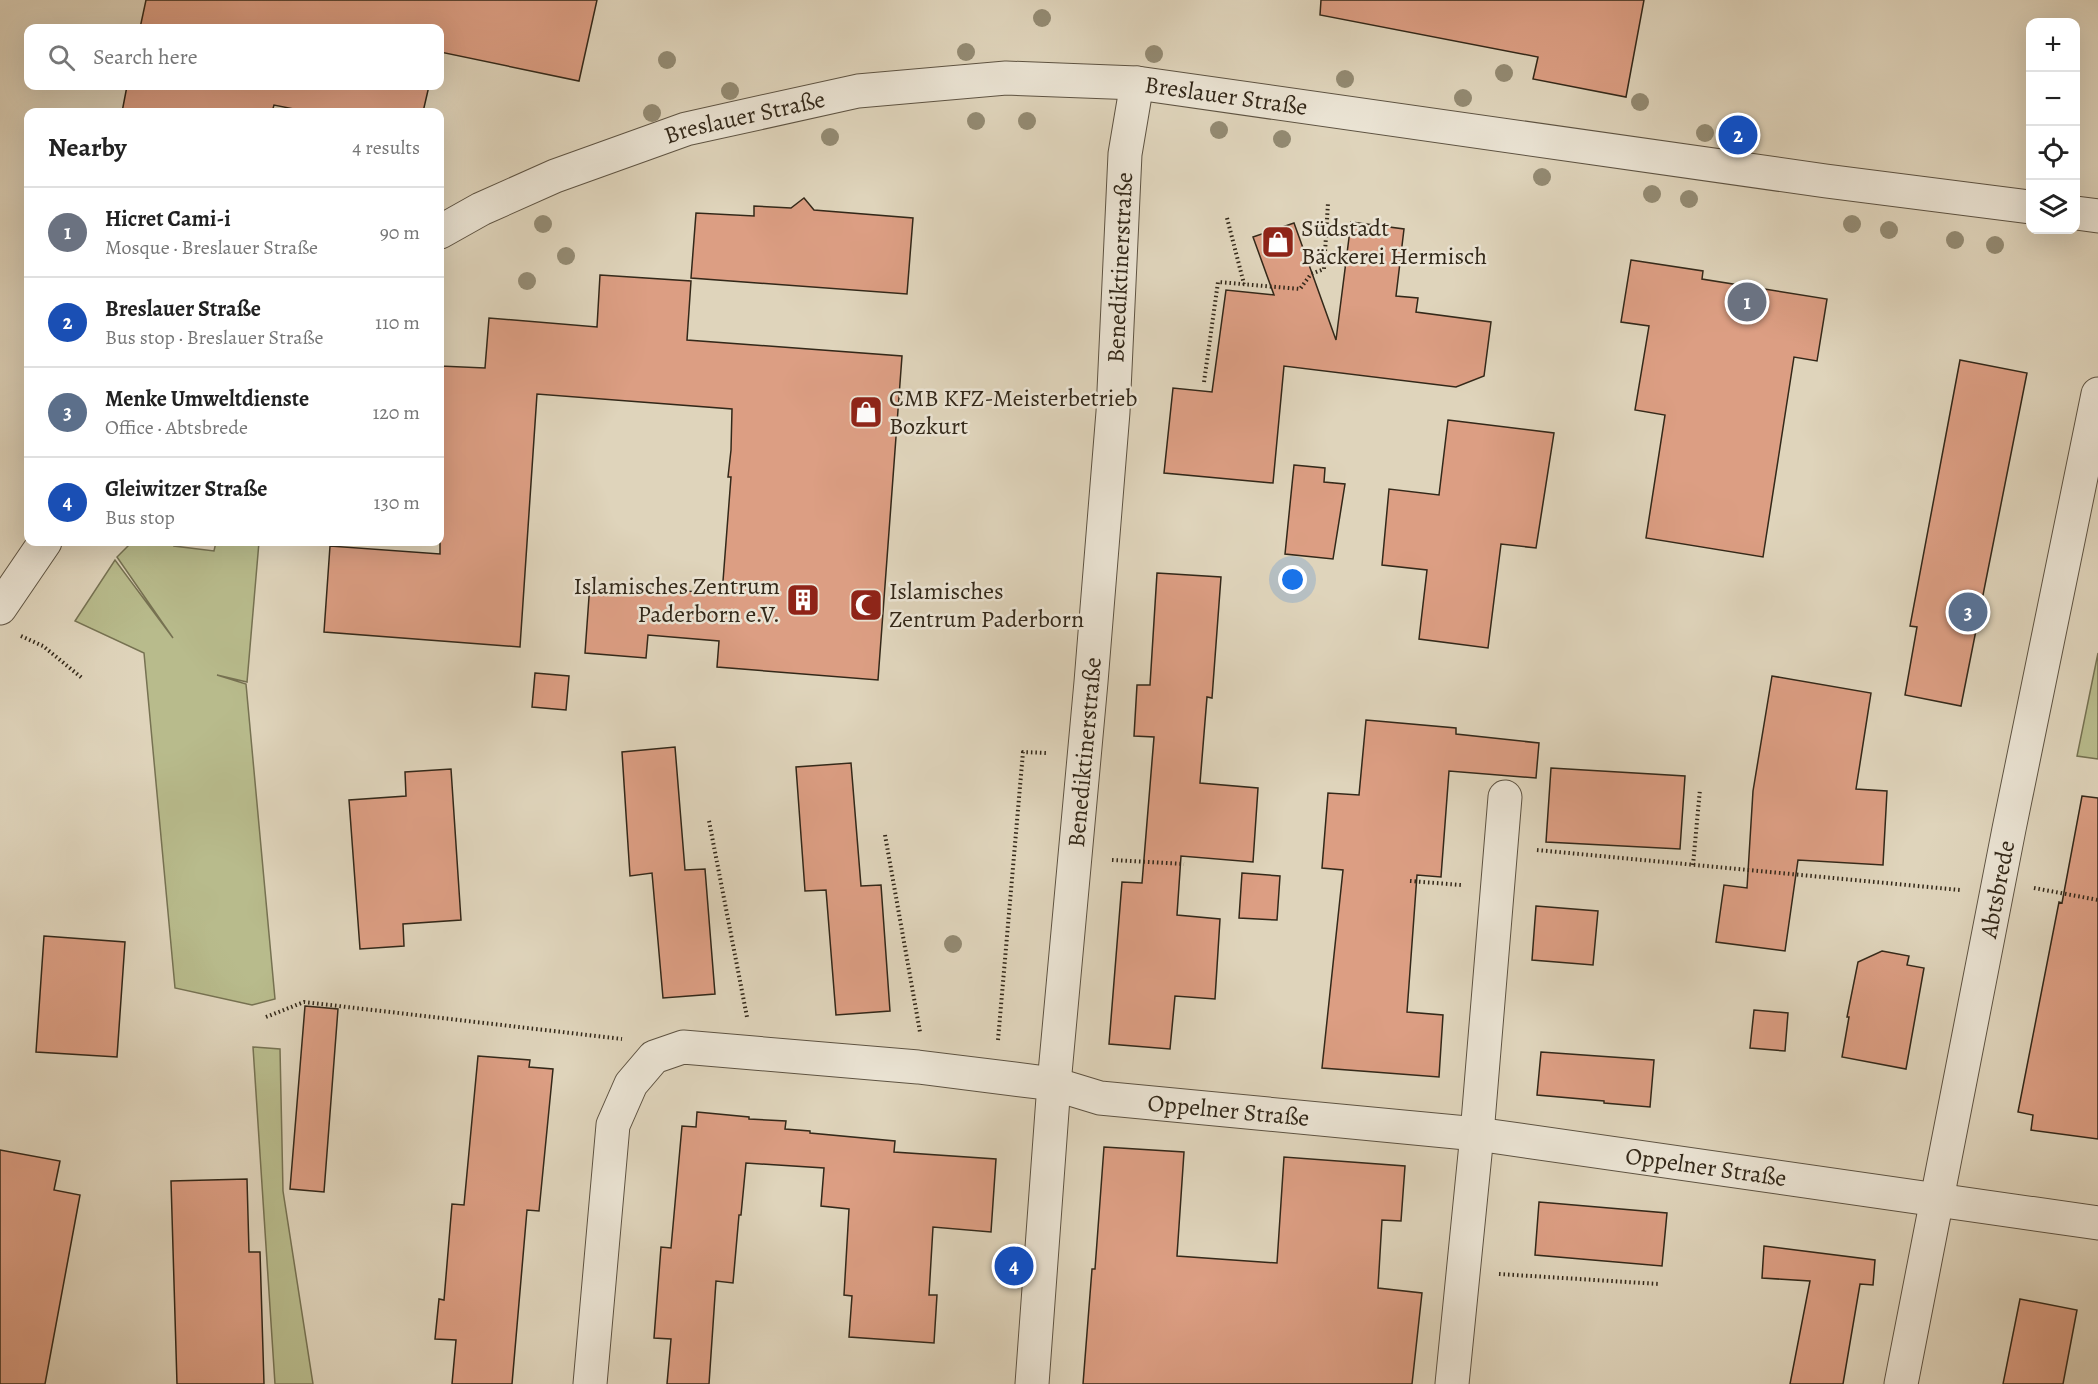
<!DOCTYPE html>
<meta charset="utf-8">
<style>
:root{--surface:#fff;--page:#f2f2f2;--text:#222;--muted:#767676;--line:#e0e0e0;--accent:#7c3aed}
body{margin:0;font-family:Alegreya,serif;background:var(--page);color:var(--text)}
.controls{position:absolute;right:18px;top:18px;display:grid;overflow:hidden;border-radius:12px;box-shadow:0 6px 24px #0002}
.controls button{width:54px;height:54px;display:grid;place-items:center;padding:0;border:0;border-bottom:2px solid var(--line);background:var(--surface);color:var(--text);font:30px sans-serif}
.you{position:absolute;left:1293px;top:580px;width:21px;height:21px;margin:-15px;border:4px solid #fff;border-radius:50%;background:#1a73e8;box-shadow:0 0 0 9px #1a73e833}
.badge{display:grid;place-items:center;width:39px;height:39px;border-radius:50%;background:var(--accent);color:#fff;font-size:20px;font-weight:700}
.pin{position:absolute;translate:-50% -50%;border:3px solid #fff;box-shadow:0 2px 6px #0006}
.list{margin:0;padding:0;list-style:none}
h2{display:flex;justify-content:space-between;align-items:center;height:78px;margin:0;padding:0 24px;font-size:26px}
h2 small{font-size:20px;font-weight:400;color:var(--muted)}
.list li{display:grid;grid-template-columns:39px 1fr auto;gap:18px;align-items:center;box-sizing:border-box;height:90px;padding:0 24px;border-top:2px solid var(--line)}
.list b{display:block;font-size:22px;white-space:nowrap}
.list p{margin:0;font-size:20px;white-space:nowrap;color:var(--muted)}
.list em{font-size:20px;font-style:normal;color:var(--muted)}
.icon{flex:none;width:33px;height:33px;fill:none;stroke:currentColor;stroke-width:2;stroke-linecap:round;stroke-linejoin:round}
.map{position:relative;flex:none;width:2098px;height:1384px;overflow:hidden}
.search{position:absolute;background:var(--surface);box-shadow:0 6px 24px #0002;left:24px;top:24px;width:420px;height:66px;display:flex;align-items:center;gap:15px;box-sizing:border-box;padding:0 21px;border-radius:12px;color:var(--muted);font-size:22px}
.panel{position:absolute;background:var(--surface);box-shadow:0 6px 24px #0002;left:24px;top:108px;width:420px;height:438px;border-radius:12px}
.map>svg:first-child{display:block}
.green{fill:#b8bb8c;stroke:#767252;stroke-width:1.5}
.building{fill:#dc9e83;stroke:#332819;stroke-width:1.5}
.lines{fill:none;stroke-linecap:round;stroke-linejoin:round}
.street-casing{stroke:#5e5342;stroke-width:35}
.path{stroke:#332819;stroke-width:4;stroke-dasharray:1.5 3;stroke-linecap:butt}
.street{stroke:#eae3d3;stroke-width:33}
.tree{fill:#938a72}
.labels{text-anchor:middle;stroke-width:5;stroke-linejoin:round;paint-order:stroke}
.street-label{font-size:24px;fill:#332819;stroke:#eae3d3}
.poi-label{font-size:24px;fill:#332819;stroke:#eae3d3;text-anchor:start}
</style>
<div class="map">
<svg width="2098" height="1384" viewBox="0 0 2098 1384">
<rect width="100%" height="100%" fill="#dfd4bb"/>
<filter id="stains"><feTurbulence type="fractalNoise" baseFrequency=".00333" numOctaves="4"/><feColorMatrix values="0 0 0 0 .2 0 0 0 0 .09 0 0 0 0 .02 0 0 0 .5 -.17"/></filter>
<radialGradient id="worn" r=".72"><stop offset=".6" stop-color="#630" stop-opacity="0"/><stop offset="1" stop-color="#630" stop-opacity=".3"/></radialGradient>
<!-- green -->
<path class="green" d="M132,542H175L174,546L214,551L216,542H259L247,682L217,675L246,684L275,999L252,1005L175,988L144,653L75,621L115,560L173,638L117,557Z
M2098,653V759L2077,756Z
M253,1047L280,1049L283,1191L313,1384H275Z"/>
<!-- building -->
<path class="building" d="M146,0H597L579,81L440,52V28H140Z
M1321,0H1644L1626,97L1533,79L1538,57L1320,15Z
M127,86H429L423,112H309L274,105L272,112H122Z
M804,198L814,210L913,218L907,294L691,278L696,213L754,216V206L791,208Z
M1351,222L1404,229L1396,296L1418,298L1416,312L1491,322L1484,376L1456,387L1284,366L1273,483L1164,473L1173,388L1212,392L1226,290L1274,295L1253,237L1294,223L1336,340Z
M1631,260L1703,271L1702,279L1827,299L1817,361L1794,357L1763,557L1646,538L1665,415L1635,410L1649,326L1621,322Z
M600,275L691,281L687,340L902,356L878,680L717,667L719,641L648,635L646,658L585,653L590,583L722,594L731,477H728L731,450L732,409L537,394L520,647L324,632L330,546L440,554V366L485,368L489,318L597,327Z
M1960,360L2027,373L1961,706L1905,695L1917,627L1910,626Z
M1448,420L1554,433L1536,548L1501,544L1488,648L1419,639L1427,570L1382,565L1389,489L1439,495Z
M1294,465L1325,468L1324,482L1345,484L1333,559L1285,554Z
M1157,573L1221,577L1212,698L1207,697L1200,783L1258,788L1253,862L1181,856L1177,915L1220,919L1215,999L1175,996L1170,1049L1109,1044L1122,882L1142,883L1154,737L1134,736L1137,685H1150Z
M535,673L569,676L566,710L532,707Z
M1772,676L1871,693L1856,789L1887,791L1883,865L1798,860L1785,951L1716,942L1724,885L1747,888L1753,791Z
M1366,720L1456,728V734L1539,743L1536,778L1449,771L1441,877L1417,875L1407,1012L1443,1015L1439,1077L1322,1068L1343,870L1322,868L1328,793L1359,795Z
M675,747L685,870L705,869L715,994L663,998L652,873L630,876L622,752Z
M851,763L861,886L881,885L890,1011L836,1015L826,890L805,891L796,767Z
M1551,768L1685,776L1680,849L1546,842Z
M451,769L461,920L403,924L404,946L360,949L349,800L406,796L405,772Z
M2082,796L2098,798V1139L2031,1130L2033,1115L2018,1112L2059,902L2062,903Z
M1242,873L1280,876L1277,920L1239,918Z
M1536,906L1598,911L1593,965L1532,960Z
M44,936L125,942L117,1057L36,1052Z
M1882,951L1909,956L1907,965L1924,968L1906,1069L1842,1057L1849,1017H1847L1858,962Z
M305,1006L338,1009L324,1192L290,1189Z
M1754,1010L1788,1013L1785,1051L1750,1048Z
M1541,1052L1654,1060L1650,1107L1604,1103V1101L1537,1095Z
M478,1056L530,1060L529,1067L553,1069L539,1211L527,1210L512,1384H452L456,1340L435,1339L439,1299L444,1300L452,1204L464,1205Z
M697,1112L749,1117V1119L786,1121L785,1129L810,1131V1133L895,1141L894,1152L996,1159L991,1232L933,1227L929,1295H937L934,1343L849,1337L852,1296L844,1295L849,1209L821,1206L824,1168L746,1163L741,1215H739L733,1283L716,1281L709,1384H667L671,1339L654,1338L661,1247L671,1248L682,1126L696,1127Z
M1104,1147L1184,1152L1177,1256L1277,1263L1284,1157L1405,1166L1401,1221L1382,1220L1378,1288L1422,1293L1412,1384H1083L1092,1269H1095Z
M0,1150L60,1161L54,1190L80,1195L45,1384H0Z
M247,1179L249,1252H260L264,1384H177L171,1181Z
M1539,1202L1667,1213L1662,1266L1535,1255Z
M1764,1246L1875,1260L1873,1285L1860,1284L1843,1384H1790L1810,1281L1762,1278Z
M2020,1299L2077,1310L2063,1384H2003Z"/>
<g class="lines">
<defs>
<g id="street">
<path d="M2076,213L2098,216"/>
<path id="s1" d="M440,232L481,209L555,176L686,129L858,91L1006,78L1137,83L1826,181L2030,207"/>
<path d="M0,608L45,542"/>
<path id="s2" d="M590,1384L613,1125L631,1084L654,1057L683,1047L918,1067L1054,1084L1100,1098L1477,1134L2098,1223"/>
<path id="s3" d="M1032,1384L1054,1084L1091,682L1113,412L1125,154L1137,83"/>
<path d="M1452,1384L1477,1134L1505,797"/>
<path id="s4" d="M1901,1384L2009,829L2098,394"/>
</g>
</defs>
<!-- street casing -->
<use href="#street" class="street-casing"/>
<!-- path -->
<path class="path" d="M1227,218L1244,284
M1204,382L1218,282L1300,289L1311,274L1324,269L1328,203
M21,636L43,646L82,678
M709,821L747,1017
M885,835L920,1032
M1537,850L1960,890
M1112,860L1184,864
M1693,865L1700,789
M1410,881L1461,885
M2034,888L2098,900
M266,1017L304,1002L622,1039
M998,1040L1023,752L1047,753
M1499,1274L1659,1284"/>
<!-- street -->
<use href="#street" class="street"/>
</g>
<!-- trees -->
<g class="tree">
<circle cx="1042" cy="18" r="9"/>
<circle cx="966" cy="52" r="9"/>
<circle cx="1154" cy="54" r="9"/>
<circle cx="667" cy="60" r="9"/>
<circle cx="1504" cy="73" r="9"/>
<circle cx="1345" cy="79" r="9"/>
<circle cx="730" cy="91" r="9"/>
<circle cx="1463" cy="98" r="9"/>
<circle cx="1640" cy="102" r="9"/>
<circle cx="652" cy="113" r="9"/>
<circle cx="976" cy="121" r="9"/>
<circle cx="1027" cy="121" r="9"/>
<circle cx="1219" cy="130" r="9"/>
<circle cx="1705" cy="133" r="9"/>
<circle cx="830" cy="137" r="9"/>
<circle cx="1282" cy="139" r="9"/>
<circle cx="1542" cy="177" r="9"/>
<circle cx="1652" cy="194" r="9"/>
<circle cx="1689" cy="199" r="9"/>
<circle cx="543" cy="224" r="9"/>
<circle cx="1852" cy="224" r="9"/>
<circle cx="1889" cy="230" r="9"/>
<circle cx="1955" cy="240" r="9"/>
<circle cx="1995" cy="245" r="9"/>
<circle cx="566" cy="256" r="9"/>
<circle cx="527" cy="281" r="9"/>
<circle cx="953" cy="944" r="9"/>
</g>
<!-- icons -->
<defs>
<symbol id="shop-square" viewBox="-11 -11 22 22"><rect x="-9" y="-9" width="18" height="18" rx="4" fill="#8f2418" stroke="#eae3d3"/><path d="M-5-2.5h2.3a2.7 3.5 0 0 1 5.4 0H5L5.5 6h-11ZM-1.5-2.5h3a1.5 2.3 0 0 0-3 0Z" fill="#fff"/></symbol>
<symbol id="building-square" viewBox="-11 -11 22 22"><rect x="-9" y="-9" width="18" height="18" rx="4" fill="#8f2418" stroke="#eae3d3"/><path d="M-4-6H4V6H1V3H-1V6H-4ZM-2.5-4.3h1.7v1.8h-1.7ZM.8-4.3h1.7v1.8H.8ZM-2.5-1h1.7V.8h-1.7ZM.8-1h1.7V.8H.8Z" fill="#fff"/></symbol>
<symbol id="mosque-square" viewBox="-11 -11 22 22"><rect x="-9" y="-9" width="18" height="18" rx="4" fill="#8f2418" stroke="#eae3d3"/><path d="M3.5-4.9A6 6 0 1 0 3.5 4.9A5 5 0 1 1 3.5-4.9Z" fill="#fff"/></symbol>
</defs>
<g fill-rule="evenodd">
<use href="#shop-square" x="1259" y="223" width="38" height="38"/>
<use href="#shop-square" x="847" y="393" width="38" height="38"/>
<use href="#building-square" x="784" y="581" width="38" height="38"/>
<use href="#mosque-square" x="847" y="586" width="38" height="38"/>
</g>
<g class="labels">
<!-- street labels -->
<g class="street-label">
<text dy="8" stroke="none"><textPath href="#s1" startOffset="813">Breslauer Straße</textPath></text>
<text dy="8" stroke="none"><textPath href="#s1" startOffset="327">Breslauer Straße</textPath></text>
<text dy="8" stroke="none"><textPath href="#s3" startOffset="1120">Benediktinerstraße</textPath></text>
<text dy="8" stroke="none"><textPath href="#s3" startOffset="634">Benediktinerstraße</textPath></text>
<text dy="8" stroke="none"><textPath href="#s4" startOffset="504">Abtsbrede</textPath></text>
<text dy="8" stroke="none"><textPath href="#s2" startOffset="921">Oppelner Straße</textPath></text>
<text dy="8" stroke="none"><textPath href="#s2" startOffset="1402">Oppelner Straße</textPath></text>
</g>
<!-- poi labels -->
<g class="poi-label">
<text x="1301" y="236">Südstadt<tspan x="1301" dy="28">Bäckerei Hermisch</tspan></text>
<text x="889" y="406">CMB KFZ-Meisterbetrieb<tspan x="889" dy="28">Bozkurt</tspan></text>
<text x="780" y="594" text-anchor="end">Islamisches Zentrum<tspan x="780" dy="28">Paderborn e.V.</tspan></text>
<text x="889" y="599">Islamisches<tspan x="889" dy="28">Zentrum Paderborn</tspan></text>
</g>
</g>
<rect width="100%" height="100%" filter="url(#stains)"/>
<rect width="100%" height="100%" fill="url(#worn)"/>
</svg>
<div class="controls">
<button>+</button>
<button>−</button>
<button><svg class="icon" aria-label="locate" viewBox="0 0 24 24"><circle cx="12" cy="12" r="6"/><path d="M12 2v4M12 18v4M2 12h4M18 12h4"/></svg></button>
<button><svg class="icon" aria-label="layers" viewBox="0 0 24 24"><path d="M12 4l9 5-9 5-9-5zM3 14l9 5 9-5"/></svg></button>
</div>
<div class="you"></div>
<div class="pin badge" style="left:1747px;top:302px;background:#6b7280">1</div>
<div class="pin badge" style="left:1738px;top:135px;background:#1a4fb4">2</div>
<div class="pin badge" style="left:1968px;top:612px;background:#5c6f8a">3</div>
<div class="pin badge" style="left:1014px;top:1266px;background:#1a4fb4">4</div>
<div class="search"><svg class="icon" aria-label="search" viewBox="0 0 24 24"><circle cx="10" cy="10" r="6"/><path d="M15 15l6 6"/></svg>Search here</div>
<section class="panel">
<h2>Nearby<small>4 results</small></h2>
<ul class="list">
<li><span class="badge" style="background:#6b7280">1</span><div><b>Hicret Cami-i</b><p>Mosque · Breslauer Straße</p></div><em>90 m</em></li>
<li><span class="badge" style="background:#1a4fb4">2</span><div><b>Breslauer Straße</b><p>Bus stop · Breslauer Straße</p></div><em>110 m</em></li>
<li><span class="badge" style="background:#5c6f8a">3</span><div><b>Menke Umweltdienste</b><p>Office · Abtsbrede</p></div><em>120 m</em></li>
<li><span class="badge" style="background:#1a4fb4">4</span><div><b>Gleiwitzer Straße</b><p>Bus stop</p></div><em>130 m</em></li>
</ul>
</section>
</div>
